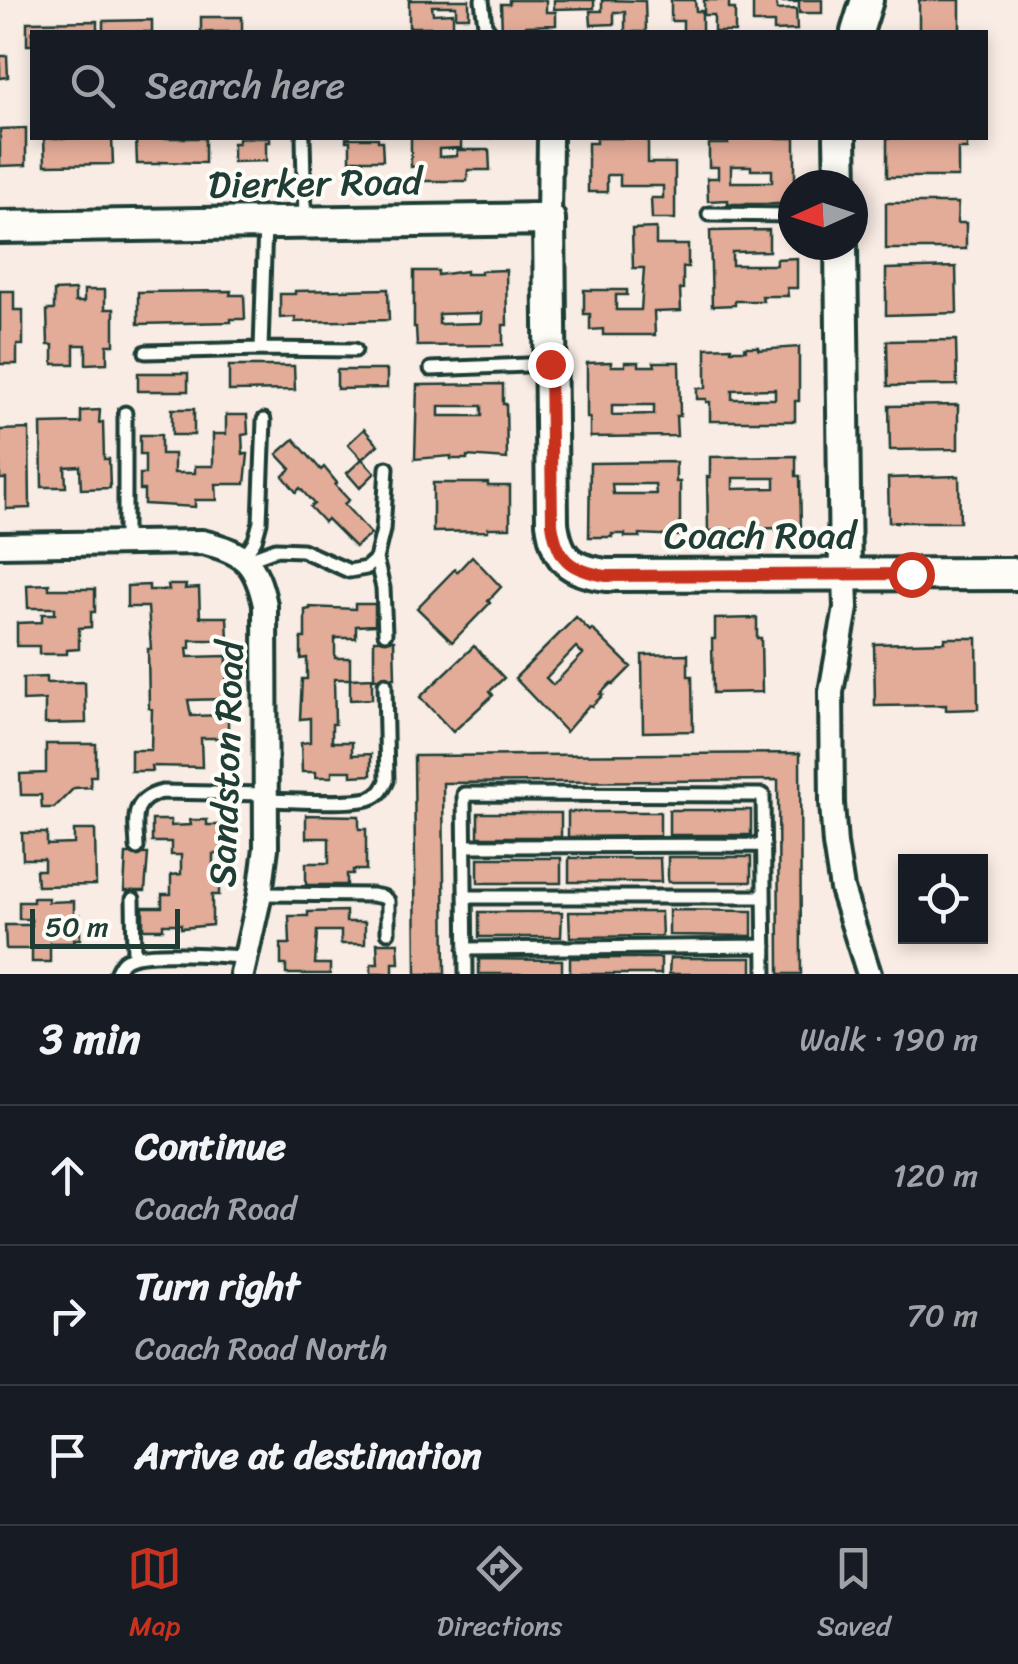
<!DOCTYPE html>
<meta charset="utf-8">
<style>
:root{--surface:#171b24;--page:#20242c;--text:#f1f3f6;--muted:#9ea1a6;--line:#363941;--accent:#c8321e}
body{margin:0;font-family:Sriracha,sans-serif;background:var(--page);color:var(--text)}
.controls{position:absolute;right:30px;bottom:30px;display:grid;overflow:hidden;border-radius:0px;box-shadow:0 5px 15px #0003}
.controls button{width:90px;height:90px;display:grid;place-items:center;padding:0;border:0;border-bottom:2px solid var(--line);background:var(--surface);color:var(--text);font:50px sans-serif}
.compass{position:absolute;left:778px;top:170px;width:90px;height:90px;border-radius:50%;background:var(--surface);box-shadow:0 5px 15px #0003;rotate:267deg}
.scale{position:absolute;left:30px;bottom:25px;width:150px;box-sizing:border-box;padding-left:10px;border:5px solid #1f3d34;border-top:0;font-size:28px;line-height:35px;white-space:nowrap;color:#1f3d34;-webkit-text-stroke:8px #fdfcf7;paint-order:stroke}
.stop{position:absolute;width:30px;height:30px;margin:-22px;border:8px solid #c8321e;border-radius:50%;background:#fff}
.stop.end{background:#c8321e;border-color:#fff;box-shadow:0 2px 10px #0008}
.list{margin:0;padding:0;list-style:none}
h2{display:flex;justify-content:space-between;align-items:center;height:130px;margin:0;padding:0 40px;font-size:42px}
h2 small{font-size:32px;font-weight:400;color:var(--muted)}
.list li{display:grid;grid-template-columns:65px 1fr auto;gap:30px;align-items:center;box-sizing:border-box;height:140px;padding:0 40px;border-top:2px solid var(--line)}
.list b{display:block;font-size:38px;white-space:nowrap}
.list p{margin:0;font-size:32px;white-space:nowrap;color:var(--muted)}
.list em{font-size:32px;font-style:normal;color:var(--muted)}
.icon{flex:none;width:55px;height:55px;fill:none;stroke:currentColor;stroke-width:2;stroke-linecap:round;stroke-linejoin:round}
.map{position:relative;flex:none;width:1018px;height:974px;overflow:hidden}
.search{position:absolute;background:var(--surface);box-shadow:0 5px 15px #0003;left:30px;right:30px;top:30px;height:110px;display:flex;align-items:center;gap:25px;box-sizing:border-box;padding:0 35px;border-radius:0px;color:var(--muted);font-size:38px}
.sheet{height:550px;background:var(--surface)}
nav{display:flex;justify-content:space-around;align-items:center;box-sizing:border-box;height:140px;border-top:2px solid var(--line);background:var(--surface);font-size:28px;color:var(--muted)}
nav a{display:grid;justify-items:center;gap:5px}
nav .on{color:var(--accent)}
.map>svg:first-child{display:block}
.building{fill:#e3ac98;stroke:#1f3d34;stroke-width:2.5;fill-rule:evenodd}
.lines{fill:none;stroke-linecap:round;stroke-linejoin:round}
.lane-casing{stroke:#1f3d34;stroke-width:19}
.street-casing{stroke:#1f3d34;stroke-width:30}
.secondary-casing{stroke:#1f3d34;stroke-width:38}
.lane{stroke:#fdfcf7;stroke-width:11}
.street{stroke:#fdfcf7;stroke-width:22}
.secondary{stroke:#fdfcf7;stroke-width:30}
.route{stroke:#c8321e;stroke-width:12}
.labels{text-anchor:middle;stroke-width:8;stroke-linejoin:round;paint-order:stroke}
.street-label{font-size:38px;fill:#1f3d34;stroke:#fdfcf7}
</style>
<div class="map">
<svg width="1018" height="974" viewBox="0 0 1018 974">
<rect width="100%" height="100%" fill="#f8ece4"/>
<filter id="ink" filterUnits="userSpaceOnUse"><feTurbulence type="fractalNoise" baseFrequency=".01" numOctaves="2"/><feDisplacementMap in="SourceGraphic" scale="20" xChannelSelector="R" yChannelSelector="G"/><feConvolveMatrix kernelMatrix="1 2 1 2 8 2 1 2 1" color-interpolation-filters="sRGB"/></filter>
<g filter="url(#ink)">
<!-- building -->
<path class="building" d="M409,0H469V17H456V6H432L433,14L453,13V32H430V27H409Z
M509,0H546V12H556V25L526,26V32H502L501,4H509Z
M554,0H594V8L554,9Z
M602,0L645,1L646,32H625V12H614V24L591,25L590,11H602Z
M671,0H695L696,11H702V32H683V21H671Z
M704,0H729V9H735V32H714V15H704Z
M753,0H822V13H799V2H776L777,10L796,9L797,30L774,31V23H753Z
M919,0H960V32H919Z
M201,17H242V32H201Z
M152,20V32H103V21Z
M97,21V32H32V45H27V22Z
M0,56H7L8,77L0,78Z
M26,128V165L0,166V129Z
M44,138H112L113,164L45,165Z
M136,138H205V163L159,162V164H137Z
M238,138H270V142H266V161L233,162V143H238Z
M346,138H378V141H382L383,160H350V141H346Z
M411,138H493H461V148L439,149V157L457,156V150H489L490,170H468L467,181H422V166L411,167Z
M596,138H648V163H675V219H652L651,198H663V186H620V175H607V192H588V143H596Z
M728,138H795V185H793V204H728V200L708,201L707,178H718V167H709V144H728ZM731,166H751V170H772V182H731Z
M887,138H967V149H958V177H887Z
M886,203H958L957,223H966V249H886Z
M656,228V245H688V267H683V289H680L681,311L654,312L655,335H603V329L590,330V314H584V290H627V295H616V310H641L644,268H633L632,229Z
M769,230V251L732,252V265H776V259L797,258V288H787L788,296H762L763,301H735V305L712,306L710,231Z
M956,267L957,313L886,315V269Z
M506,270L507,325H503V345L417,346L416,327H414V271H438V275L466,271V274H481V271ZM481,313V323L439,324V314Z
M388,289L389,320L295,322V317L280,318V294H295V291Z
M75,290V302H84V290H105V309H114V345H107V363L86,364V345H74V364H53V345H48L47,310H54V291Z
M0,291H14V310H23V345H17V364H0Z
M231,291L230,295H244L245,319H231V322L138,324V292Z
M956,340L957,385L888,386L887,341Z
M731,347V350H746L745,347H759V350L799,347V401H795V421H710V402H706V399H697V388H706V348ZM775,389V399H732V390Z
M611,362V366H625V362H639V366H655L654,362H679L680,416H676L677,436L590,437V418H587V363ZM612,405H654V414L612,415Z
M229,366H294L295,390L229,391Z
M337,370H387V388L337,389Z
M138,373H188V391H138Z
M503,384V404H506L507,459L467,456V459H451V456L415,459L417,385ZM439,406H482V416H439Z
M958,405V449L890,450L889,406Z
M172,409H194V435H172Z
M100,410L99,423L103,422L104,459H109L110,488L81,489L80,466L65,467L66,487H42L41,424L81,423V411Z
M226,415H247L248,434L242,435L243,454H248L245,484H216L217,500H195V507L144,504V490H140V474H145V454H140V435H161V454H174V473H195V466H213V434H226Z
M29,429L30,508L6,509V479H0V430Z
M364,429L378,445L362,459L348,444Z
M294,439L321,470L324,467L337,483L335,485L349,500L344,504L371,534L355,547L327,519L324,522L310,507L314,504L300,488L296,492L283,476L291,469L277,454Z
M796,456V476H800L801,530H776V528L708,531L707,477H710V457ZM733,478H775V488L733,489Z
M362,459L375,473L360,488L347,473Z
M676,462V482H680V536L640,534V537H625V534H612V537H589L590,463ZM612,484H655L656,494H613Z
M959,476L960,522H889L888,478Z
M433,483H488V486H510V528H488V531L433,532Z
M472,556L501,587L488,601L490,603L452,642L417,608L455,569L457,572Z
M49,584V589H95V612H91V627L79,628V649L67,650V654H39V646H17V623L42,622V614H55V608H28L27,585Z
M149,585V590H169L168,585H186L185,589L199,588L200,617H227L228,640H190V648H187L188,657L227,656L226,699L188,700L191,716L228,715V738H201L202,767L151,766L152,771H131V750H151L152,709L149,708L148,649H151L148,607H127V586Z
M355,604H375V625L356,626V638H335V658H350V679H334L335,724H332V742H352V755L371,754V775L351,776V771H332V777H316V772H302L301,743L310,742V718L300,719L302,679H307V658L301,659V638H305V610L310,609V607L355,609Z
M576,617L590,631L592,629L631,667L613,685L611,683L600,694L603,695L592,706L589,705L566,732L515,678ZM576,647L583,654L553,685L546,678Z
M757,618V638H761L762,692L713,693L712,639H715V619Z
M945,638H977L978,709L946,710V705L875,706L874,644L945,642Z
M374,640H394L395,678L374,679Z
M474,646L504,678L490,691L493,695L453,732L420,697Z
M688,654V676H692L693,731L643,732L642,655Z
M46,677V683L85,682L86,723L45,724V700L23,701V678Z
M372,678V699L350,700V679Z
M46,744H96V776H90L91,787L74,788L54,808H42L41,795H21L20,774L46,773Z
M800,753L801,974H779L778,780L443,783L445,974H416L414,756Z
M669,810H751V835H669Z
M568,812H660V836L568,837Z
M478,813H561V837H478Z
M306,815L359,816V829H366V870H353V874H347V885H306V863H329V838H306Z
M152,820H171V826L191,825L190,820H207V825H221V854H213V874H219V895H212V925L181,928V924H163V929H143V907H162V894H171V875L181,874V855H171V842H152Z
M74,830H95L96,885L37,886L36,870H44V859H23L22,833H47V845L74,844Z
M126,854H148L145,891H124Z
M668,857H751V882H668Z
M478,858H561V883H478Z
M569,858H660L661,882H569Z
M33,898H48V902L74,901V915H80V939H74L75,943H50V962H32V949H6L5,925H32L31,919H19V902H33Z
M669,910L752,911V936L669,935Z
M346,911V922H365V944H341V931H317L315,964H330V974H286V965H281V944H290L289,916H308V912Z
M479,912H562L561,937H479Z
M569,912H661L662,936L570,937Z
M377,943H398L399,963H393V974H371V964H378Z
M570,958H661V974H570Z
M670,958H752V974H669Z
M479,959L562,960V974H479Z"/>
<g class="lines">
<defs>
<path id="lane" d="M482,0L485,25L490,32
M303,138L305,219
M709,214L793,215
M265,224L261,349L355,350
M146,352L261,349
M431,369L550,364
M125,543V413
M243,558L255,540L260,522L264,420
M376,559L383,588L385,633
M246,560L276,549L302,550L349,571L366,568L376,559L383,530L387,468
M266,800C290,800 351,805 371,798C380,795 383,789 387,781L385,684
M465,846L764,845
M137,848C136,820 129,800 162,792L266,794
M260,894L372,895L383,897L388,901V932
M465,897H764
M133,899L134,956
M465,949L765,946
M116,974C117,971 121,963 124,961C140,948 222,956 244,957
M466,974L464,794L763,795L765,974"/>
<path id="street" d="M549,219L550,138
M0,545L202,542C244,552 256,562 265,605L266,848L260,894L242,974
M845,575L846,608L831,692L832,803L835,844L842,889L869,974"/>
<path id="secondary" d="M857,32L867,0
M840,138L841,185
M0,227L549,219L552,523C557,560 570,570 606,575L1018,574
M841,245L845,575"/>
</defs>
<!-- lane casing -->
<use href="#lane" class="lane-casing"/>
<!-- street casing -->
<use href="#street" class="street-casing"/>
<!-- secondary casing -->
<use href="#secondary" class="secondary-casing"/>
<!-- lane -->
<use href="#lane" class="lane"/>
<!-- street -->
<use href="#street" class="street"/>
<!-- secondary -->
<use href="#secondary" class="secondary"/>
</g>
</g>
<g class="lines" filter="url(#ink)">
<!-- route -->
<path class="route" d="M550,364L552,523C557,560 570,570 606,576L911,574"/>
</g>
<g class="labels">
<!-- street labels -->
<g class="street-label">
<text transform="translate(315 183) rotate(-1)" y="13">Dierker Road</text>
<text x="760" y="548">Coach Road</text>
<text transform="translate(226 764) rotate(-88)" y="13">Sandston Road</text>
</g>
</g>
</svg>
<div class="controls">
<button><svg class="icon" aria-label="locate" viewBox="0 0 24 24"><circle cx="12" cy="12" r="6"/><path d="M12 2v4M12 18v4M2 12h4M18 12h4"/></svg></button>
</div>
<svg class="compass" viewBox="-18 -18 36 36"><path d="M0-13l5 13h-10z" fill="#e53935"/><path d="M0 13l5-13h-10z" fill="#9ea1a6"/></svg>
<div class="scale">50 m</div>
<div class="stop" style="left:911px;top:574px"></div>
<div class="stop end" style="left:550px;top:364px"></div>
<div class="search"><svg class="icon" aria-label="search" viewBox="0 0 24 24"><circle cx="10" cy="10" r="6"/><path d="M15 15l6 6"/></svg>Search here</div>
</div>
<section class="sheet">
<h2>3 min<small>Walk · 190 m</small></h2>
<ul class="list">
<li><svg class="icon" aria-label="ahead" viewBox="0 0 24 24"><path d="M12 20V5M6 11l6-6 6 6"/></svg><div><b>Continue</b><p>Coach Road</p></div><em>120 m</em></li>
<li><svg class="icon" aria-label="right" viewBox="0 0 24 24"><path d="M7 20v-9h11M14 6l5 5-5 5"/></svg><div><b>Turn right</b><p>Coach Road North</p></div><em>70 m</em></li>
<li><svg class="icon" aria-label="arrive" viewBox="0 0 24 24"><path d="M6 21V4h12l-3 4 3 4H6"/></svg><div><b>Arrive at destination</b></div></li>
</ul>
</section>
<nav>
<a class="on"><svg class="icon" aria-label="map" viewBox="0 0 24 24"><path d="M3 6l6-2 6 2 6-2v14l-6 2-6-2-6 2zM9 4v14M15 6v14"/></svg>Map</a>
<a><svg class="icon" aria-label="directions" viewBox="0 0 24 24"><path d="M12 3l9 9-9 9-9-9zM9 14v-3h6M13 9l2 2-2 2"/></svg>Directions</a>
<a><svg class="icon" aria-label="saved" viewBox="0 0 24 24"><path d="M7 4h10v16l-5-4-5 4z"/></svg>Saved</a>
</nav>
